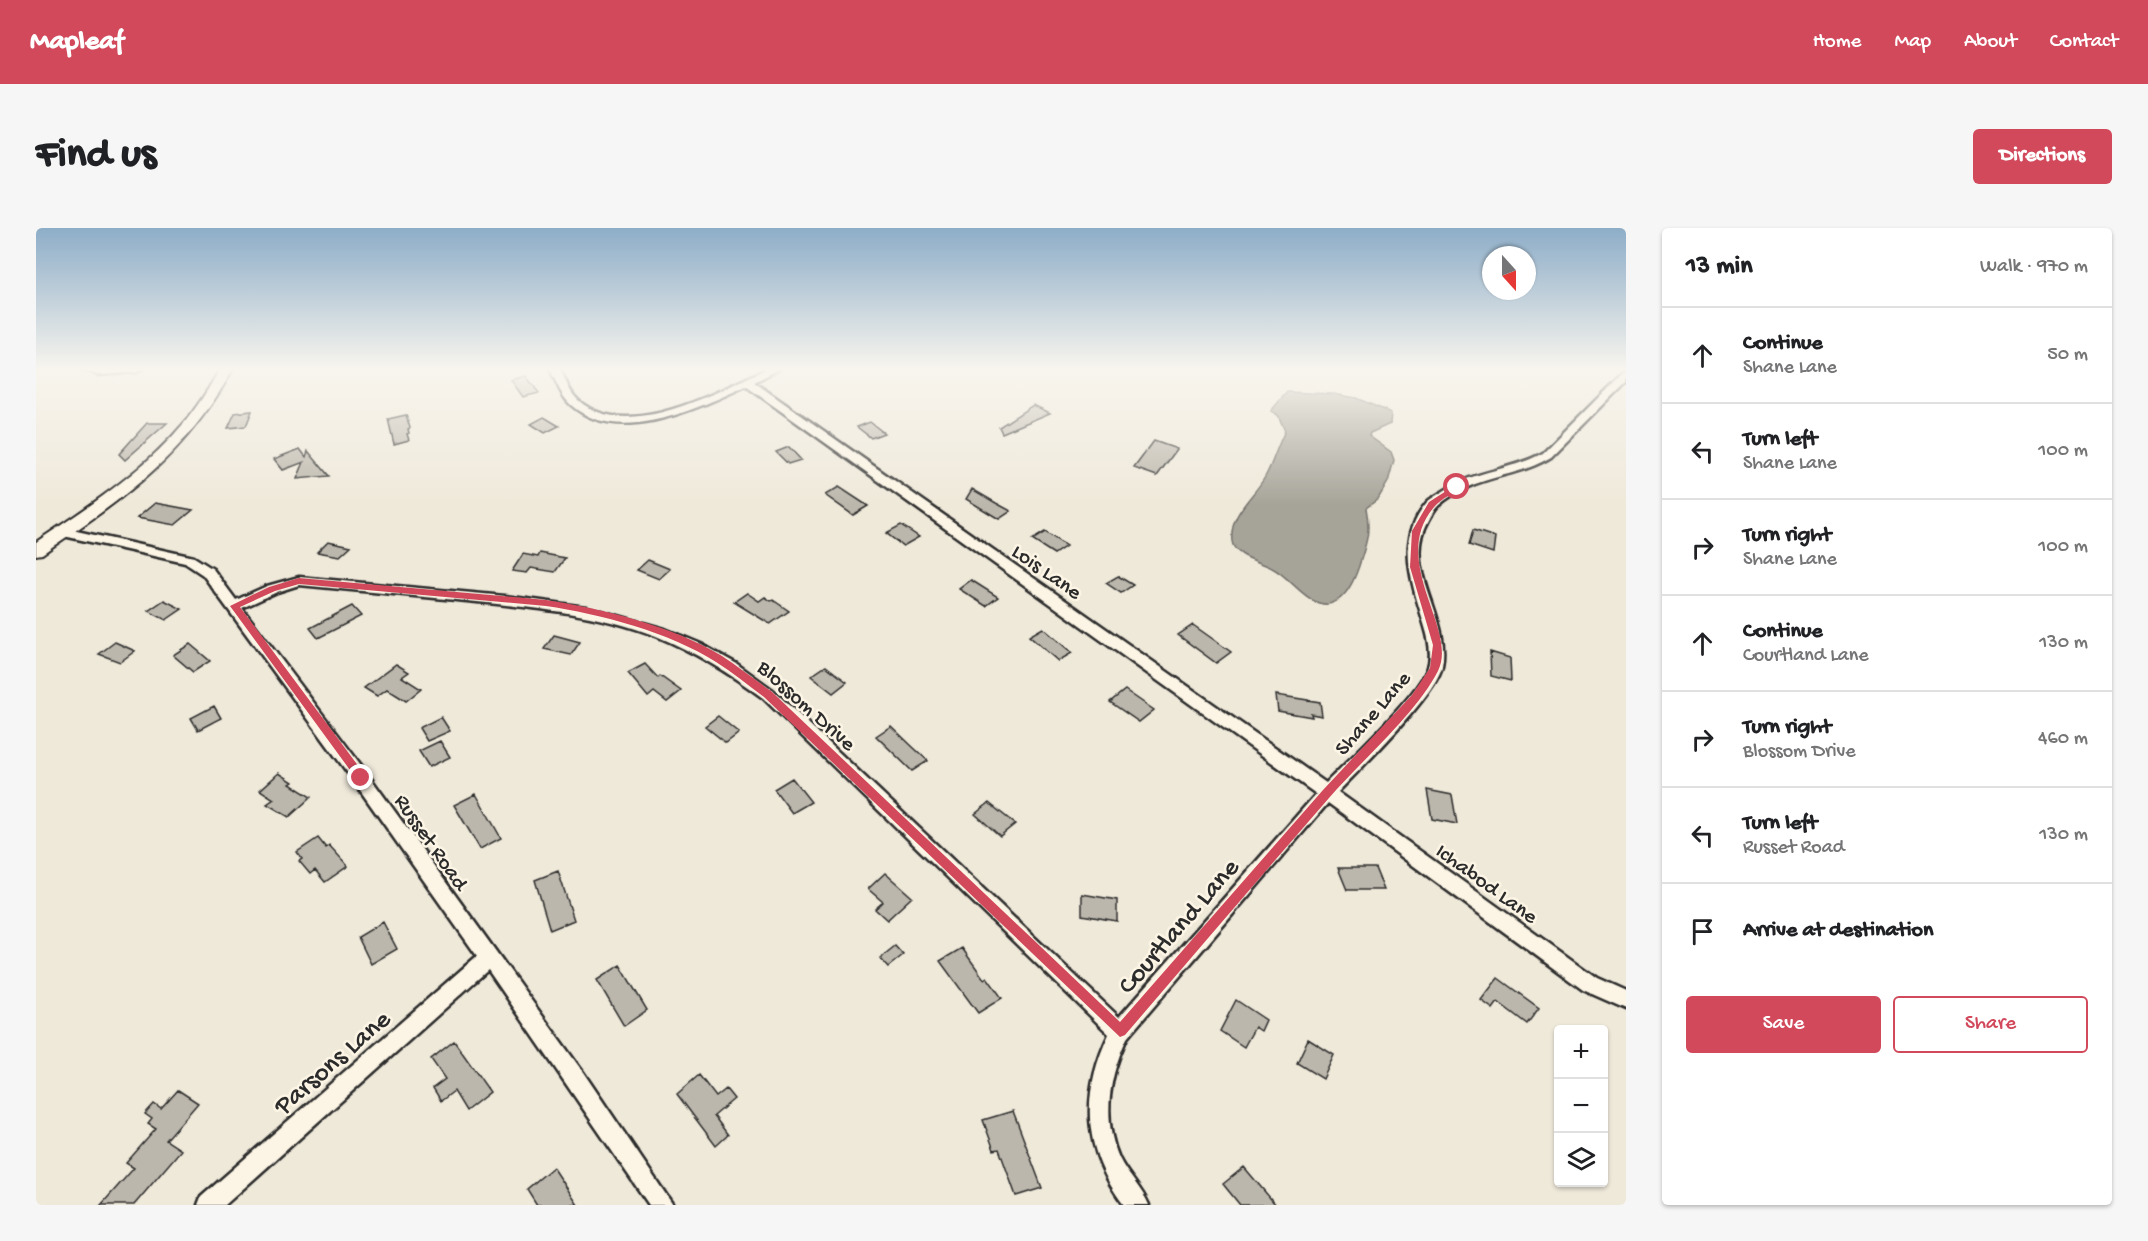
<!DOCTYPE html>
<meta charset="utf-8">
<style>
:root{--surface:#fff;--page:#f6f6f6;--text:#202124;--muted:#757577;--line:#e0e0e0;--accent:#d1495b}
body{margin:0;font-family:"Gochi Hand",sans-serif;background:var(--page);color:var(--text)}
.controls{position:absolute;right:18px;bottom:18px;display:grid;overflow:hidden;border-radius:6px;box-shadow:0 2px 4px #0004}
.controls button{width:54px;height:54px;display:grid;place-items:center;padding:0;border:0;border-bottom:2px solid var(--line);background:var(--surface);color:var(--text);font:30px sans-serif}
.compass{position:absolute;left:1446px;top:18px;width:54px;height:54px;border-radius:50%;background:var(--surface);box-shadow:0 2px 4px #0004;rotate:159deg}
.stop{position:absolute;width:18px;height:18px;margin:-14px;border:4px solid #d1495b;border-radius:50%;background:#fff}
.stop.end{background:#d1495b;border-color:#fff;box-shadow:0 2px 6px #0008}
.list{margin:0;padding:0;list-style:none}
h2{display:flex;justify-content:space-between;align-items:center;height:78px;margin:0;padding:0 24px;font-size:26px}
h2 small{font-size:20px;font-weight:400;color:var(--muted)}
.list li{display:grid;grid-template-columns:39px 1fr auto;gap:18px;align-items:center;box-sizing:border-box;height:96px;padding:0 24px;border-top:2px solid var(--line)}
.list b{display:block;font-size:22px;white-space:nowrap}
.list p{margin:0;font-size:20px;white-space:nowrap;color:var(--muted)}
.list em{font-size:20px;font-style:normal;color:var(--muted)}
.actions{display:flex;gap:12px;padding:18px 24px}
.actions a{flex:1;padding:14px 0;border:2px solid var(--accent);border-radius:6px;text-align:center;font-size:21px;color:var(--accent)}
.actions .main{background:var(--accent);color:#fff}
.icon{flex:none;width:33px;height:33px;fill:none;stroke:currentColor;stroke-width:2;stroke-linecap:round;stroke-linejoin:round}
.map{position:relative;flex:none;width:1590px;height:977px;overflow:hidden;border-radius:6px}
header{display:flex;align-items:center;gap:36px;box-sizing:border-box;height:84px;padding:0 30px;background:var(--accent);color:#fff}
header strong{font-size:28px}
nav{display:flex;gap:33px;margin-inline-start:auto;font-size:21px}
.intro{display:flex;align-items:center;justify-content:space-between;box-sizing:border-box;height:144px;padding:0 36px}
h1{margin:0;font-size:42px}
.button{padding:15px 27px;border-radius:6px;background:var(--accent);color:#fff;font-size:21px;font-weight:700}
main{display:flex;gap:36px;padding:0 36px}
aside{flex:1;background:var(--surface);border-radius:6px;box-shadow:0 2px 4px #0004}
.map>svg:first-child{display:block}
.water{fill:#a6a399;stroke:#75736d;stroke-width:1.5}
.building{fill:#bcb7ac;stroke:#2b2b2b;stroke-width:1.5}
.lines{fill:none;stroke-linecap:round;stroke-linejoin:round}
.minor-casing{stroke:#2b2b2b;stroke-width:5}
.tertiary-casing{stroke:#2b2b2b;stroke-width:4}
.minor{fill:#fcf5e5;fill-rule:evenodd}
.tertiary{fill:#fcf5e5;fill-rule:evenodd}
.route{fill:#d1495b}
.labels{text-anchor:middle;stroke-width:5;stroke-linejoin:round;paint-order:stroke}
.street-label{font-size:22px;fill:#2b2b2b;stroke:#fcf5e5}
.near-street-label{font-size:27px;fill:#2b2b2b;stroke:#fcf5e5}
</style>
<header>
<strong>Mapleaf</strong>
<nav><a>Home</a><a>Map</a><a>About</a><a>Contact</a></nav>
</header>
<div class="intro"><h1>Find us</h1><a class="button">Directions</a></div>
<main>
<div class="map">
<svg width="1590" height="977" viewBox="0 0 1590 977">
<rect width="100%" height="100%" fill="#efe9da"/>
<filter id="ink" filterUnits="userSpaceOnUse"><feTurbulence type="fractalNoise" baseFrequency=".0167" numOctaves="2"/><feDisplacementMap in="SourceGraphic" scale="12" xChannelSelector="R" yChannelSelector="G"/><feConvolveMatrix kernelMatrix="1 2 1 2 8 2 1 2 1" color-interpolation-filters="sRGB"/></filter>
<g filter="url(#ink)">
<!-- water -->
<path class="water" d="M1251,164L1297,166L1320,170L1355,185L1354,196L1334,205L1333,208L1355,224L1358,232L1352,254L1342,271L1330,280C1335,305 1330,315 1323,338C1317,356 1304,384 1280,374C1263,366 1252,348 1236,340C1225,334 1197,328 1196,313C1193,286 1217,270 1229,249C1237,235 1241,218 1249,203L1242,187L1235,183Z"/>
<!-- building -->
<path class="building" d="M490,148L503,165L487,169L475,152Z
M997,177L1014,185L966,205L963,199Z
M216,183L210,198L192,200L199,185Z
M370,187L374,200L372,201L373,205L371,206L373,212L358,216L352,191Z
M508,189L523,198L509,205L495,196Z
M834,194L848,205L835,210L821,199Z
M111,195H131L89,232L83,226Z
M1118,213L1141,221L1121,248L1098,240Z
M753,219L765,232L752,236L740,224Z
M264,221L270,229L272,223L293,248L261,251L268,234L247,242L238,231Z
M803,259L832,278L817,287L789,267Z
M936,261L960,275L975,283L963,291L930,271Z
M119,275L157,282L139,297L101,290Z
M865,297L883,309L867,318L850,305Z
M1437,302L1459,309L1457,325L1433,317Z
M1009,304L1030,318L1018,326L996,312Z
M292,313L315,318L304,328L281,324Z
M504,325L529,330L519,344L495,340L491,345L476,343L487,326L502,329Z
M612,332L634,341L623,351L601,342Z
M1082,348L1097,357L1085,365L1070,355Z
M935,352L962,369L950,378L923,361Z
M711,365L723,373L729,369L735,373L737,372L753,383L734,396L698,374Z
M128,372L146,381L130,392L112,383Z
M316,378L325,388L282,410L274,400Z
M1157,397L1174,409L1195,424L1180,435L1142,407Z
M1007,400L1036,425L1022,433L993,408Z
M518,407L544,414L535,427L508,421Z
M79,414L99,423L84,434L63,426Z
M154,416L174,433L157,444L137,427Z
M1454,424L1474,430L1475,453L1455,448Z
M360,436L373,444L366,449L385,461L370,473L351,461L341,468L328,460Z
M609,436L622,450L624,448L645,463L631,474L618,464L612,469L592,445Z
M790,438L811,454L797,465L775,448Z
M1089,462L1118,482L1103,494L1074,474Z
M1240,467L1284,474L1286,488L1275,486L1276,489L1242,483Z
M178,478L185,490L162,502L155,490Z
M682,488L703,505L690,515L669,498Z
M405,489L414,503L391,513L383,500Z
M855,498L878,520L892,533L876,543L840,508Z
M404,513L414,529L393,539L383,523Z
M243,545L257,554L254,556L275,569L253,589L231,576L238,571L224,562Z
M756,550L775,574L756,585L738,561Z
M1391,562L1416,567L1421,596L1396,591Z
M440,566L465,610L444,621L418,577Z
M953,575L979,596L964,608L939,586Z
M282,610L290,620L293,617L312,638L289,654L279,642L274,646L263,633L266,631L261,624Z
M1302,640H1339L1348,662H1311Z
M522,643L538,692L514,702L499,652Z
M849,645L876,669L851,692L839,681L847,674L832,661Z
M1046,666L1081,672V693L1046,687Z
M347,694L361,721L335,736L322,709Z
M859,718L867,727L852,739L844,730Z
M926,720L948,751L951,749L966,770L942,785L904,733Z
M584,737L611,782L588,798L561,752Z
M1462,750L1503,780L1491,796L1462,774L1457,781L1445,772Z
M1200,772L1230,792L1225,803L1219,799L1208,819L1184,803Z
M1272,811L1298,827L1287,851L1261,835Z
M418,813L454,864L430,883L418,863L405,873L397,860L409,851L395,831Z
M663,847L680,869L690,861L698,871L678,888L692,907L680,918L641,866Z
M142,862L162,875L130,912L145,922L98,977H65L98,940L90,935L120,901L112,896L116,891L109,886L118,876L125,881Z
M977,883L1006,960L980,968L963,921L958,922L947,892Z
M517,939L542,977H501L491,961Z
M1208,939L1240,977H1204L1187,956Z"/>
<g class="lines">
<defs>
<path id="minor" d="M45,141H106L101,144L62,147Z
M514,141H524C529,151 533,164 542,172C591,216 682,163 730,141H743L718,154L1290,555C1313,531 1382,468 1392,439C1396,426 1393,412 1389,399C1377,357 1358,313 1391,274C1395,270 1401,267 1406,264C1440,241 1475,243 1507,225L1586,146L1590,145V154L1515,229C1479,251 1439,246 1403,277C1398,281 1396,287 1393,292C1365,341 1416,388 1406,438C1401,466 1325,540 1302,564L1561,750L1590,763V781L1547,762L1292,575L1091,810C1073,848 1066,891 1083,930C1091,947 1106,960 1113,977H1088C1047,923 1044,867 1073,806L727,470C693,445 659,424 620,408C564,386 501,380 441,374C382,368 322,363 263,357L241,364L206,380L331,545L547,844L637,977H613L452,742L189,977H162L165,969L441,728L319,555L167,347L149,335L23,307L21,304L23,301L27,300L158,329L177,341L200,372L231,358L263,349L469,368L550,379L629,401L665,416L701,436L737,462L1083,789L1280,566L710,158C662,180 582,219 535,177C525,168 520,153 514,141Z"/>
<path id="tertiary" d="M184,141H197C148,230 87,270 6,326L0,327V314C52,279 107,244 148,195C162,178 173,160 184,141Z"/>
</defs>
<!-- minor casing -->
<use href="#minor" class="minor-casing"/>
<!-- tertiary casing -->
<use href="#tertiary" class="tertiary-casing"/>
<!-- minor -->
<use href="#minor" class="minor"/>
<!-- tertiary -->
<use href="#tertiary" class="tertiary"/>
</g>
</g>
<!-- sky -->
<linearGradient id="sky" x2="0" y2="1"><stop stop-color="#8dadc8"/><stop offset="0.51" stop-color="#f8f5ee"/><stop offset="1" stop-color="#f8f5ee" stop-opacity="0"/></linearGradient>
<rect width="1590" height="277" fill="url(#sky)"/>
<!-- route -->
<path class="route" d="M1418,258L1425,259C1417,266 1406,270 1399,278C1351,332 1423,401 1402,443C1380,486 1326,532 1293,570C1225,648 1157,728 1089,807L1084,809L728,469C712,457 696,444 680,434C633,404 564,386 510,378L263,356L239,363L204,379L329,547V553H322L194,378L233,359L263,350L510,372C568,381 636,398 686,428C703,439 719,452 735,463L1084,794L1287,562L1376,467L1394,440L1397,417L1374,339L1376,303L1393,274Z"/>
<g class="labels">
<!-- street labels -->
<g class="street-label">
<text transform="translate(1012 342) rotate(35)" y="8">Lois Lane</text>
<text transform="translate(772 476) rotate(42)" y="8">Blossom Drive</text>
<text transform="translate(1335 484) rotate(-49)" y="8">Shane Lane</text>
<text transform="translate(397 613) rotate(55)" y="8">Russet Road</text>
<text transform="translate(1452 654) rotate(36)" y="8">Ichabod Lane</text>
</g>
<!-- near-street labels -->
<g class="near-street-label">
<text transform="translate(1141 697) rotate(-49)" y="9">Courtland Lane</text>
<text transform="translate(295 833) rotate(-41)" y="9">Parsons Lane</text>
</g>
</g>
</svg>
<div class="controls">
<button>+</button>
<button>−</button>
<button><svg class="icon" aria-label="layers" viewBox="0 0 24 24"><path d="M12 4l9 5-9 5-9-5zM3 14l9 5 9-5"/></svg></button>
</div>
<svg class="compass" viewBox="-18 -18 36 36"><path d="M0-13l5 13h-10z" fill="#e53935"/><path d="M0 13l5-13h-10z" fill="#757577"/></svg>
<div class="stop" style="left:1421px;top:259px"></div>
<div class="stop end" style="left:325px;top:550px"></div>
</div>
<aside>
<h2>13 min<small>Walk · 970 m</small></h2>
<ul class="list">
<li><svg class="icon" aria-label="ahead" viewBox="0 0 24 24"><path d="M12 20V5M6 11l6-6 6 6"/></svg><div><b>Continue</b><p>Shane Lane</p></div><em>50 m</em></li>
<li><svg class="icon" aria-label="left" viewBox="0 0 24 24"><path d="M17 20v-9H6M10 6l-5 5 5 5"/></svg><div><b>Turn left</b><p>Shane Lane</p></div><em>100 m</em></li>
<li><svg class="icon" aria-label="right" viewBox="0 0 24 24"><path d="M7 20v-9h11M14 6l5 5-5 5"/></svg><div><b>Turn right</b><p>Shane Lane</p></div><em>100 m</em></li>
<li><svg class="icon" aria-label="ahead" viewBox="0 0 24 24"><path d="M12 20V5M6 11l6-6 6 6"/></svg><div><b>Continue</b><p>Courtland Lane</p></div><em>130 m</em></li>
<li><svg class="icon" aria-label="right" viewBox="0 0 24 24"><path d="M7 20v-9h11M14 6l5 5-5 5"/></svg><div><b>Turn right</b><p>Blossom Drive</p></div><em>460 m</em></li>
<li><svg class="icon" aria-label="left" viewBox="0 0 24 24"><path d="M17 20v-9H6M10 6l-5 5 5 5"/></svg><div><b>Turn left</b><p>Russet Road</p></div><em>130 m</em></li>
<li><svg class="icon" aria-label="arrive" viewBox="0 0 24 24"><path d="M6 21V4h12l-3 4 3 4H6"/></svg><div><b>Arrive at destination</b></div></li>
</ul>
<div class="actions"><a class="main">Save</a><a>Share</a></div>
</aside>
</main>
